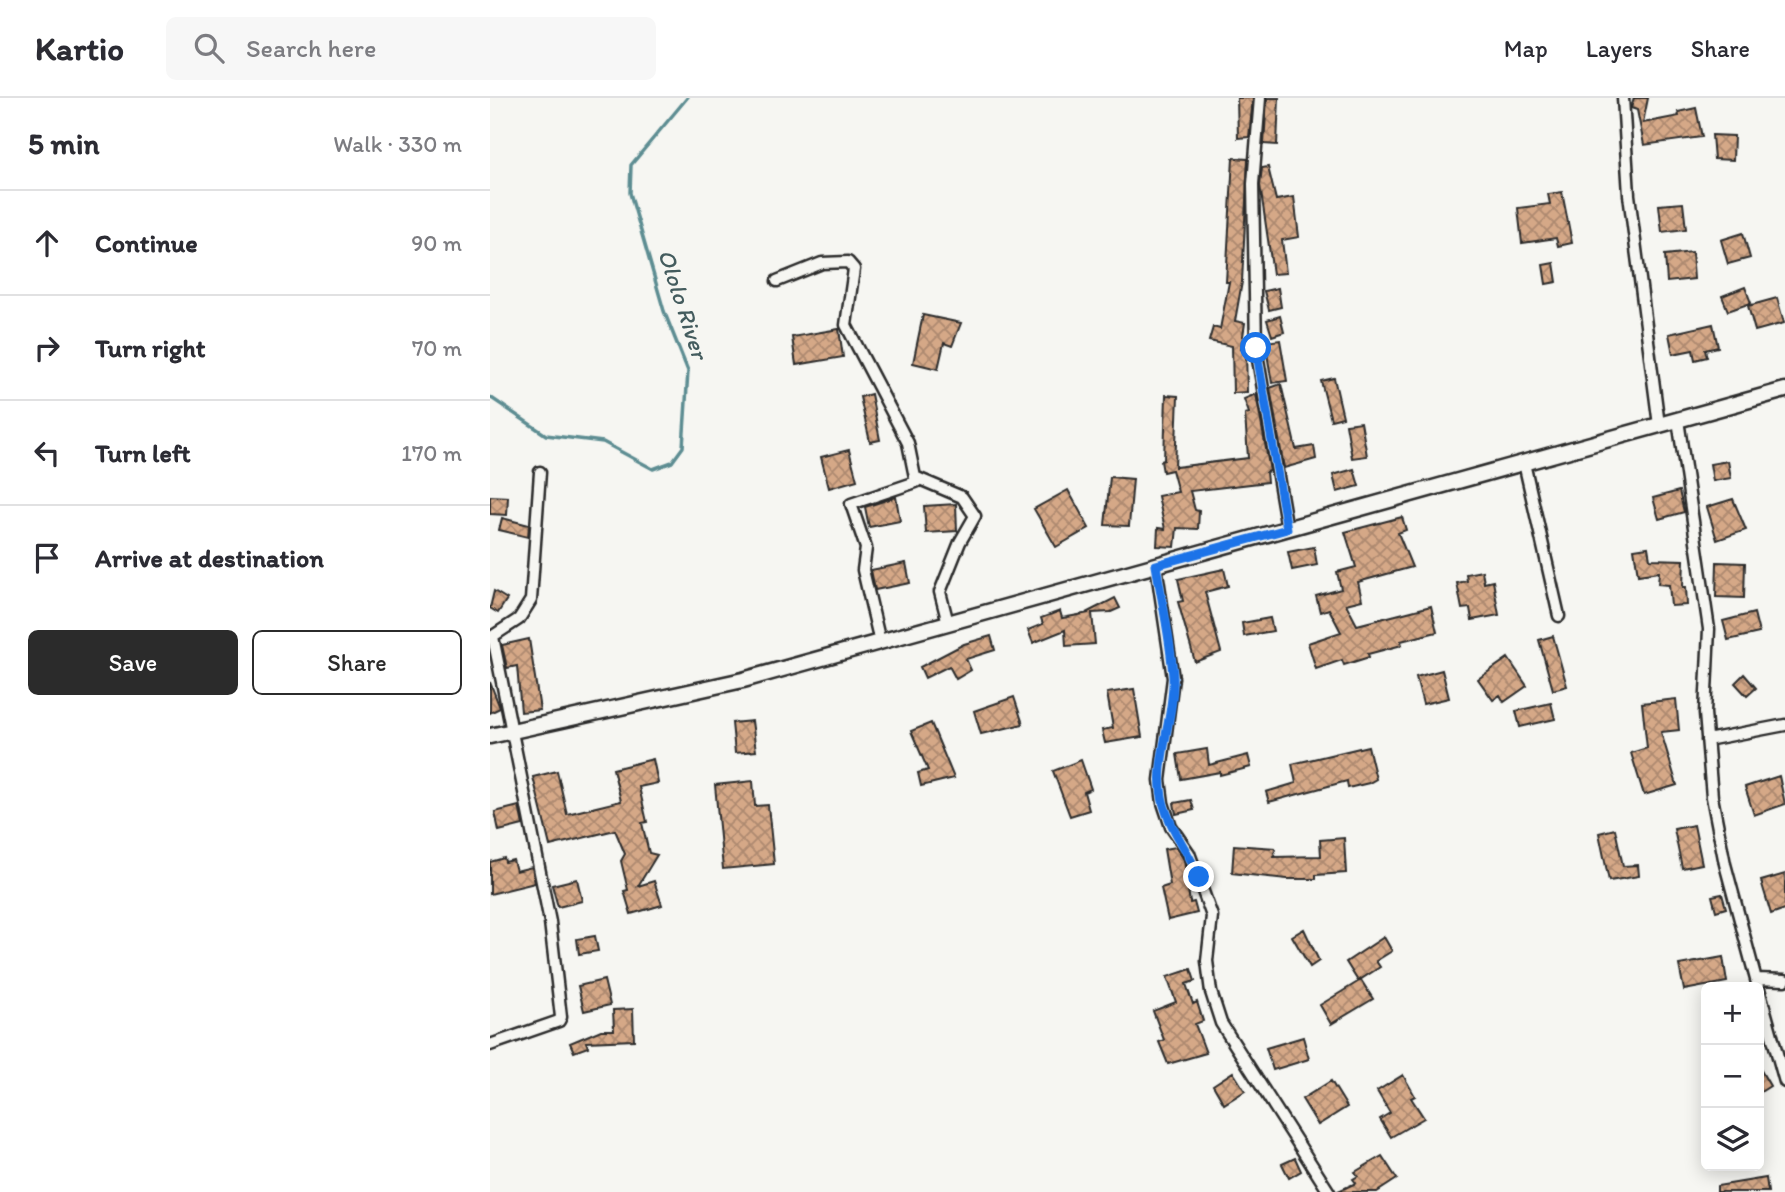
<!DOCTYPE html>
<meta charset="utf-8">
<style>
:root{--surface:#fff;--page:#f7f7f7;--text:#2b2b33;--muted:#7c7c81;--line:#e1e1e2;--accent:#2b2b2b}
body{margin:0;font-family:Itim,sans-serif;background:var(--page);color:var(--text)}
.controls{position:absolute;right:21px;bottom:21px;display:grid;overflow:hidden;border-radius:10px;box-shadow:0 4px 18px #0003}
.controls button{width:63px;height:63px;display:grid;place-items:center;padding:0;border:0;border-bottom:2px solid var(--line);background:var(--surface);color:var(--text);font:35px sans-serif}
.stop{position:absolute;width:21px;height:21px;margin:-16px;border:5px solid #1a73e8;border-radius:50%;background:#fff}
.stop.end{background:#1a73e8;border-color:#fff;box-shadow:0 2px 7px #0008}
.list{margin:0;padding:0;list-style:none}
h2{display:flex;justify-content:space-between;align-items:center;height:91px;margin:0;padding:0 28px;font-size:30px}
h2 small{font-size:23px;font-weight:400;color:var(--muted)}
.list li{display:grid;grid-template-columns:46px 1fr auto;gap:21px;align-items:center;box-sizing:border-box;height:105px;padding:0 28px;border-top:2px solid var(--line)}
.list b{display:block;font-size:26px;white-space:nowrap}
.list em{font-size:23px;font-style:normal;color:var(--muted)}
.actions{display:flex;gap:14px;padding:21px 28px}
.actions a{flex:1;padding:16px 0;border:2px solid var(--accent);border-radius:10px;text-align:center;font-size:24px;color:var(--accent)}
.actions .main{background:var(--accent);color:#fff}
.icon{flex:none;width:38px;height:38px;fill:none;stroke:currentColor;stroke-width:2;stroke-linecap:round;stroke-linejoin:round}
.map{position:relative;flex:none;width:1295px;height:1094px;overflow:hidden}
header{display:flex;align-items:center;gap:42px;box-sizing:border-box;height:98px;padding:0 35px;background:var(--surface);border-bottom:2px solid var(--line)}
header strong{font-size:33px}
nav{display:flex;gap:38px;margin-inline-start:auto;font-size:24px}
.search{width:490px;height:63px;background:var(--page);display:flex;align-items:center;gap:18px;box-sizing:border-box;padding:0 24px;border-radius:10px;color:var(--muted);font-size:26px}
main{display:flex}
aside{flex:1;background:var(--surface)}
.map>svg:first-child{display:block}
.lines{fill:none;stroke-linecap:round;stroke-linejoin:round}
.stream{stroke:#5d8d92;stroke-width:3.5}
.building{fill:url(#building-cross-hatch);stroke:#2b2b2b;stroke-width:2}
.minor-casing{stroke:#2b2b2b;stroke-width:15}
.secondary-casing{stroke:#2b2b2b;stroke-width:19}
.minor{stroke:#f6f6f2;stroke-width:10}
.secondary{stroke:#f6f6f2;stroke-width:14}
.route{stroke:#1a73e8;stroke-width:9}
.labels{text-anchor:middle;stroke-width:5;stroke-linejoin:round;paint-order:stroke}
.water-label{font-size:24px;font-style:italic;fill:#445c5e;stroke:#f6f6f2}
</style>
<header>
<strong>Kartio</strong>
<div class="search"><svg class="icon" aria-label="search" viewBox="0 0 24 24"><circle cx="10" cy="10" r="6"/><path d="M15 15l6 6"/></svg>Search here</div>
<nav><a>Map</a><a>Layers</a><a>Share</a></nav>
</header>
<main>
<aside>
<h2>5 min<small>Walk · 330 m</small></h2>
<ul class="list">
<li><svg class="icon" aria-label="ahead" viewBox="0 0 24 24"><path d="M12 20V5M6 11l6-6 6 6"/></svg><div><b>Continue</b></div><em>90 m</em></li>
<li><svg class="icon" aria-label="right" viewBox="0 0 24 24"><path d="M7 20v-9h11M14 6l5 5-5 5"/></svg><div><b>Turn right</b></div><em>70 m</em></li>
<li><svg class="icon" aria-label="left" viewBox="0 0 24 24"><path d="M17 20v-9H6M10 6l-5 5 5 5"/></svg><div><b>Turn left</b></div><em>170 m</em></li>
<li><svg class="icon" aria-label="arrive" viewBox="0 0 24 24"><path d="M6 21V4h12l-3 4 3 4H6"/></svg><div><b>Arrive at destination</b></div></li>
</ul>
<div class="actions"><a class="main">Save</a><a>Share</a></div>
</aside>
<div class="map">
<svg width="1295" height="1094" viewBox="0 0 1295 1094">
<defs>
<pattern id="building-cross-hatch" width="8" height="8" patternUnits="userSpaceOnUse" patternTransform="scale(1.75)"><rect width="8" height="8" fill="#d5a887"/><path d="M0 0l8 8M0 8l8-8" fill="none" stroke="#ad896f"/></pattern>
</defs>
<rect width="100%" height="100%" fill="#f6f6f2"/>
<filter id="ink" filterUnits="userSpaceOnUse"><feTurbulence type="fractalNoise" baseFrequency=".0143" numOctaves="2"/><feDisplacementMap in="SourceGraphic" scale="14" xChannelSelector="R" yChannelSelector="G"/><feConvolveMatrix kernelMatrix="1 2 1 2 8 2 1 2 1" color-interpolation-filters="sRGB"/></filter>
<g filter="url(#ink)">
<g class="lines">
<!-- stream -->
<path class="stream" d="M0,299L56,337L113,344L163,371L182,364L193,349L198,273L174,213L140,95L141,67L197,0"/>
</g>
<!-- building -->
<path class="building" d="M747,0H763L759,39L748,40Z
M777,0H789L787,47L774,46Z
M1144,0H1158L1153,25L1189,18L1188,14L1206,10L1212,39L1154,47L1147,12L1141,10Z
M1222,37L1244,38L1243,62L1224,61Z
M743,60L758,61L752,184L745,223L755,225L751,251H756L757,294L743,295L742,248L719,243L723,229L730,231L739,184H736Z
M778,69L786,102L804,99L809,139L792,142L796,175L783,176L770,87L772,70Z
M1072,94L1082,145L1068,148L1066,140L1032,145L1028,110L1060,106L1058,96Z
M1193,105L1196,131L1172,134L1169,107Z
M1253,135L1260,160L1238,166L1231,142Z
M1202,154L1204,181L1177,184L1175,157Z
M1064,165L1067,184L1056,186L1053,167Z
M1255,189L1261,205L1238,213L1232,198Z
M788,190L791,209L779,212L774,193Z
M1287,200L1294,225L1265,233L1258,208Z
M433,217L471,225L462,248L454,245L448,271L423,265Z
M790,218L794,234L782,238L777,222Z
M1223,226L1228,249L1215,252L1217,259L1205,262L1203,252L1183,256L1179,236Z
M349,231L353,259L306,267L302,239Z
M790,242L797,283L782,285L775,244Z
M844,280L853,319L841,322L831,283Z
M791,286L806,351L824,348L826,361L794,370L780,290Z
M381,296L390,342L380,344L370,299Z
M766,296L780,373L776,374L777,384L700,393L705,412L709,413L708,431L687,430L685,449L667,448L668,430L675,431L668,398L688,394L682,372L673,374L671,363L674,362L676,297L688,298L685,369L758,360L755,316L759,315L754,301Z
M871,324L877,358L862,360L856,326Z
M359,352L367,382L339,390L331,359Z
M1238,363L1241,380L1223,383L1220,366Z
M864,371L869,388L847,394L843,377Z
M620,379L643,381L639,428L615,427Z
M578,392L599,430L566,449L544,411Z
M1189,393L1194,414L1169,421L1163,400Z
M0,398L18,399L17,417L0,416Z
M406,399L410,423L379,429L375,409Z
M1243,401L1256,432L1227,442L1217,409Z
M466,406L467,433L436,435L434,408Z
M912,419L916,432L908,435L922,469L868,484L872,502L856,506L867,527L941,508L947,534L911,543L912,547L878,556L879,559L854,567L852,562L826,571L818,545L851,534L839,511L830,514L826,498L851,491L847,474L866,469L855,434Z
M12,420L39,427L38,439L9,432Z
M824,449L827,467L802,472L798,454Z
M1158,449L1160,461L1194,462L1193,489H1196L1197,507L1181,508L1179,487L1168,486L1169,474L1148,477L1144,451Z
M1227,464L1255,465L1254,500L1226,499Z
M416,465L420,485L385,492L381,472Z
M734,471L738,488L715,494L731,554L705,564L688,504L693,503L688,481Z
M992,473L994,485L1003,483L1009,517L982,522L980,510L972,511L967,485L977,483L976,476Z
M4,493L17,501L8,515L0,510Z
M625,500L630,510L621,514L602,515L605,546L576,548L575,532L543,545L538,532L553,526L551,520L570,513L572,520L599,515H596Z
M1264,515L1269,535L1238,542L1233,523Z
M780,520L783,533L754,538L752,525Z
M501,538L505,552L476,561L481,572L466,581L459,568L435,580L430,569L474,546Z
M1063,538L1077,588L1063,592L1049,542Z
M39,541L50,612L31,614L27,568L17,570L12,547Z
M1018,560L1037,588L1014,604L1010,597L1003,602L988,581Z
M952,572L959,600L933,606L926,579Z
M1254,576L1266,590L1257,598L1245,585Z
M0,584L10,610L0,615Z
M644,591L652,639L615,645L612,632L623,630L617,595Z
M524,599L533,626L491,636L484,613Z
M1186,601L1189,632L1171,634L1187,687L1154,697L1141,655L1157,650L1152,605Z
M1061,605L1065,621L1030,629L1026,613Z
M262,623L266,653L245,655L242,625Z
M441,625L464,680L431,688L428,675L438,672L421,633Z
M878,648L886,681L879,685L858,690L857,683L779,704L776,694L806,685L802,666Z
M717,651L719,667L758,657L761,669L730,677V674L691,681L687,656Z
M163,661L168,685L149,689L157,724L152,725L159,755L167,757L148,788L164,783L172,807L141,816L134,793L138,792L131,763L135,756L125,732L60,748L43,679L67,673L77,716L131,703L123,671Z
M591,662L601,691L594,694L599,712L580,718L563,673Z
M1289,678L1295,706L1264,717L1255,689Z
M263,683L265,708L278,707L284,766L233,771L225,687Z
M701,702L704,712L686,716L684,705Z
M29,708L33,727L9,733L5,714Z
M1204,727L1212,766L1192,770L1184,731Z
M1125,731L1133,768L1148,767L1149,778L1119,783L1109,735Z
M854,740L856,775L826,777V781H797L742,775L744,747L785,750L784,759L831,758L830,742Z
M686,749L694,762L700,805L704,804L707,815L678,822L671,790L680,787L674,751Z
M14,760L15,764L23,762L26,773L42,769L45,785L0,796V764Z
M1295,776V811L1281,816L1271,783Z
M87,781L92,803L68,809L62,787Z
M1232,796L1236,810L1226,813L1222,798Z
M814,831L829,863L820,869L802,838Z
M105,838L108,853L89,856L87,841Z
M894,839L902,853L886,863L890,869L868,883L856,864Z
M1233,859L1237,884L1194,892L1189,867Z
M701,871L705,883L696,886L703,906L707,904L713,923L705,926L716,955L678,966L669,944L674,942L663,913L686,904L677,879Z
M114,882L120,907L94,913L88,888Z
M871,882L883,901L841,926L830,907Z
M143,911L144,942L96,944L98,949L84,954L80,945L111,932H124L123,912Z
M813,939L819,961L783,972L776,950Z
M1269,969L1280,988L1269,995Z
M743,974L755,993L734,1006L723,987Z
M913,977L925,998L921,1000L934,1020L901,1039L890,1021L900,1015L887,993Z
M841,983L857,1009L828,1027L812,1001Z
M892,1058L907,1081L887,1094H846L866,1085L863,1081L868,1078L865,1074Z
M805,1060L811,1073L799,1080L792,1066Z
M1276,1080L1278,1094H1227V1088Z"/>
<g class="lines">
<defs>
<path id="minor" d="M770,0L763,86L766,250L797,431
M1133,0L1139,97L1169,327
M287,183L332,165L358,164L364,171L356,227L418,345L426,384L361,406L376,450L373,472L390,544
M1188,322L1219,531L1215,615L1222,699L1235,766L1268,889
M1034,365L1069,518
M425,379L472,399L485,418L470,444L450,494L458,525
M666,467L683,580L670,682L673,705L681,729L699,755L722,818L717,863L721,894L731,925L839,1094
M0,540L29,521L41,502L50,374
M1217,642L1295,627
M1266,881L1295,882
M1269,891L1295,984
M0,947L69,923L71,919L60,824L3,539"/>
<path id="secondary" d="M0,638L253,582L1295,292"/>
</defs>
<!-- minor casing -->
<use href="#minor" class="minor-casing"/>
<!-- secondary casing -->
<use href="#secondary" class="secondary-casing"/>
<!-- minor -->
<use href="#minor" class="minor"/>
<!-- secondary -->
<use href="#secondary" class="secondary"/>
</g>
</g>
<g class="lines" filter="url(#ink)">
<!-- route -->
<path class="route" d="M709,779C699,754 681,733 674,707C662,666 685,621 683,579C681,542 672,504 666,467L797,431L766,250"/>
</g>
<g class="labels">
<!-- water labels -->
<g class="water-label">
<text transform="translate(193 206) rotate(72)" y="8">Ololo River</text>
</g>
</g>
</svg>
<div class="controls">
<button>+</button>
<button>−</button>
<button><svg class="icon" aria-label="layers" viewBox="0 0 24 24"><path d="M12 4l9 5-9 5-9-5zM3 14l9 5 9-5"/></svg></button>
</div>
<div class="stop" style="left:766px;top:250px"></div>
<div class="stop end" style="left:709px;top:779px"></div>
</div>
</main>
